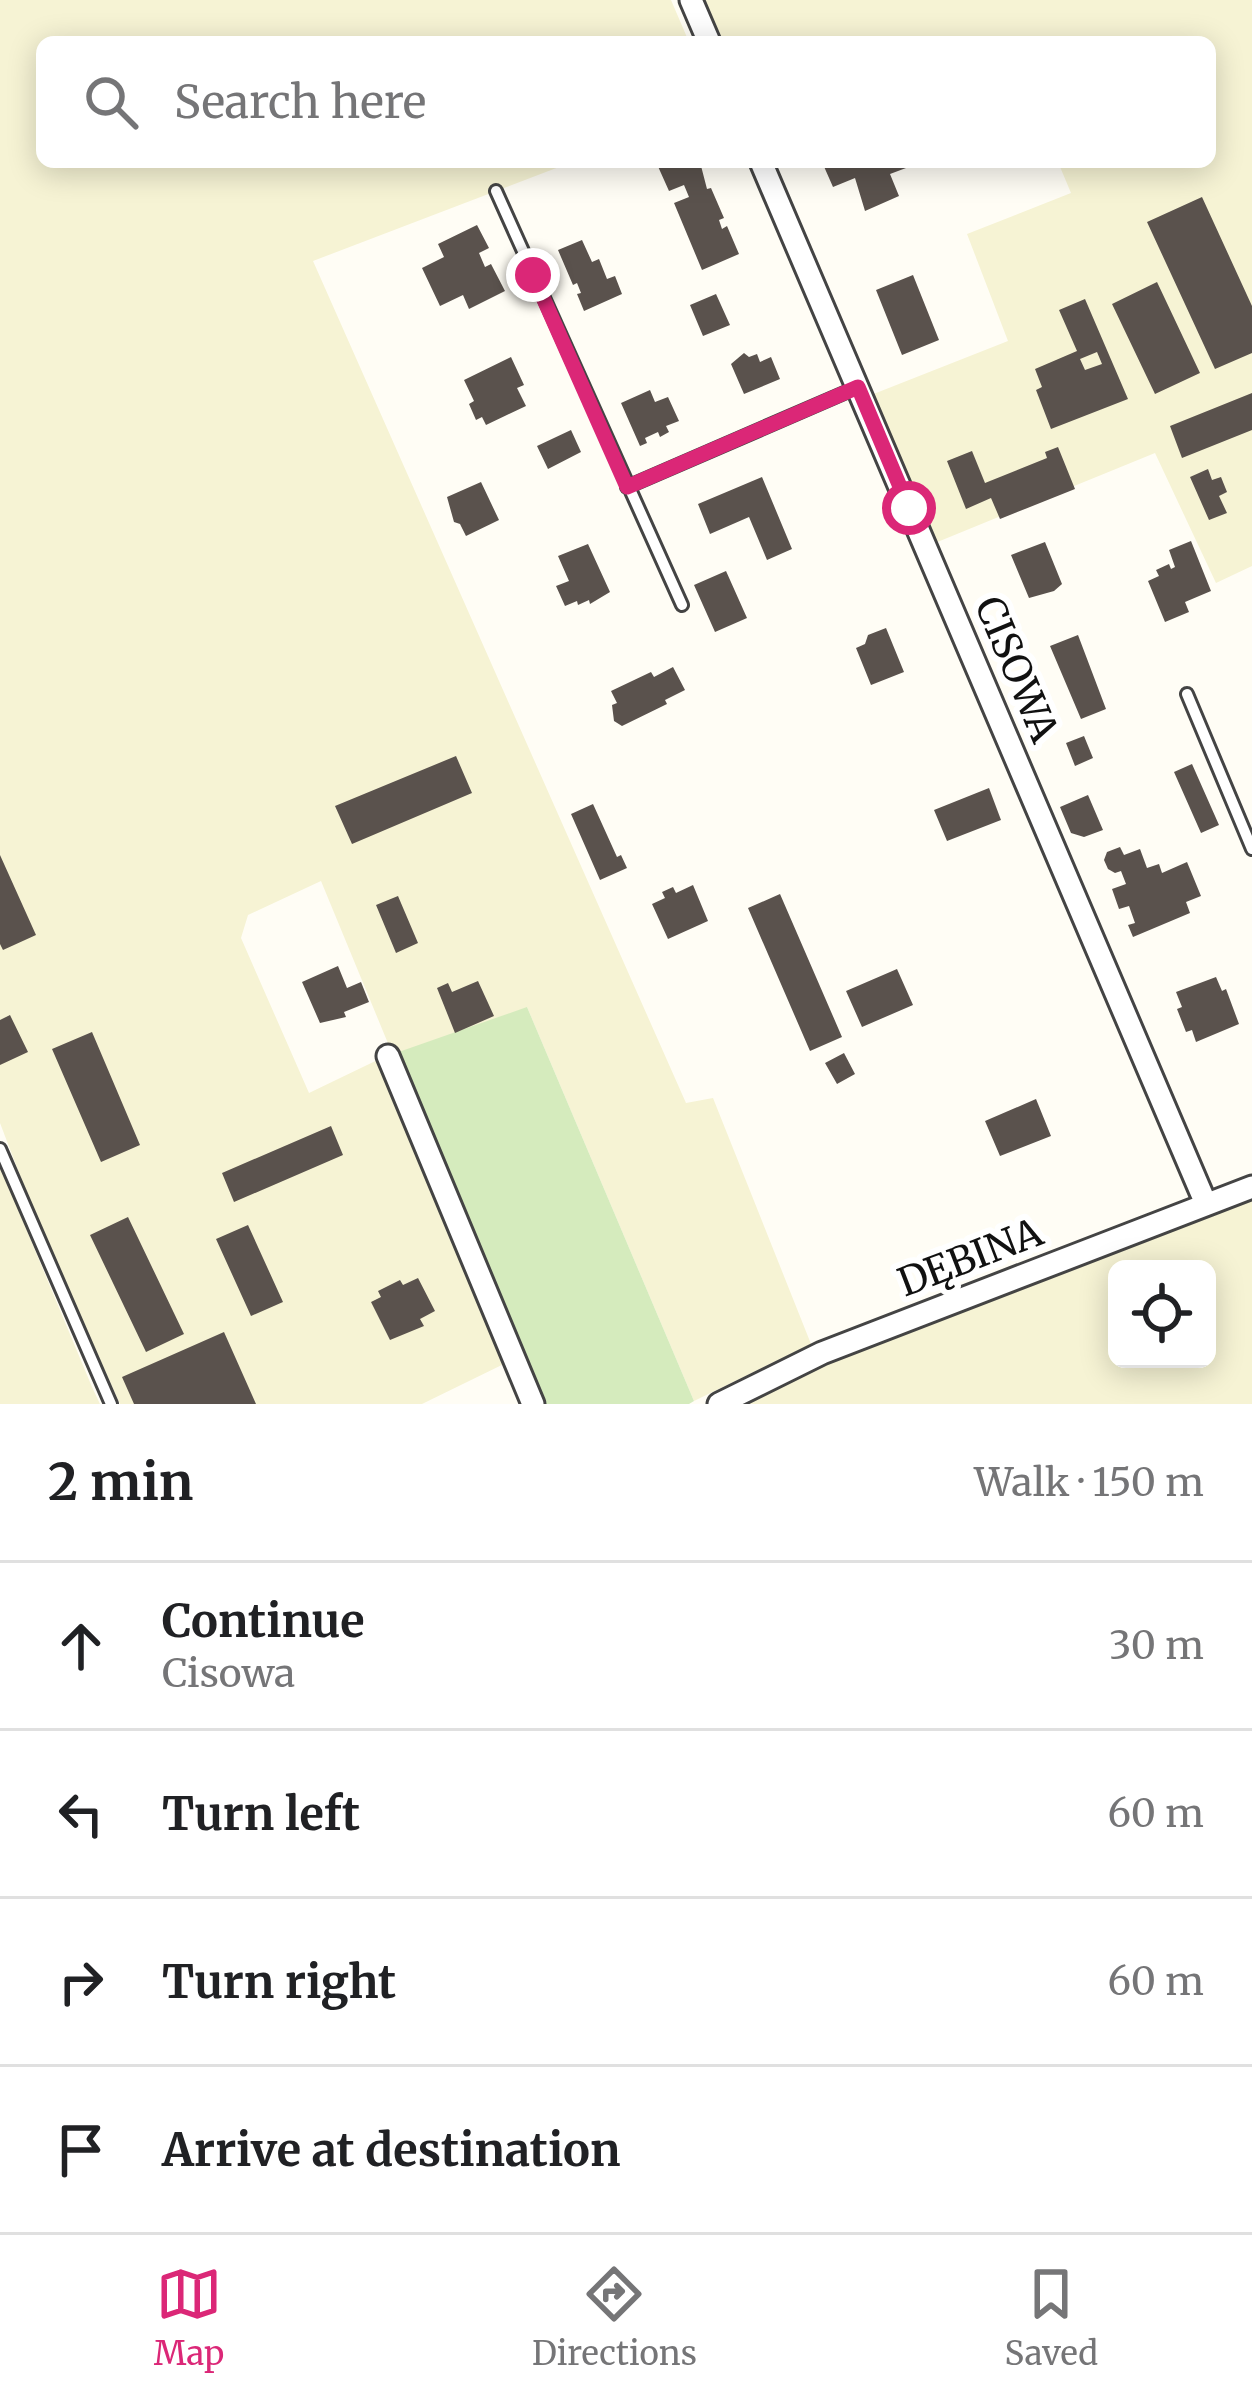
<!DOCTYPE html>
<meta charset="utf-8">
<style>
:root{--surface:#fff;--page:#f2f2f2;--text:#202124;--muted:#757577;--line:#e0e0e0;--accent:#db2777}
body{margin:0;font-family:Merriweather,serif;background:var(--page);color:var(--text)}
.controls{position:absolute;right:36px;bottom:36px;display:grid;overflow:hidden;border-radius:18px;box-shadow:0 6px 30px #0003}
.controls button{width:108px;height:108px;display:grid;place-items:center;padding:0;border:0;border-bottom:3px solid var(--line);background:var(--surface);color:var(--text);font:60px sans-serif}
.stop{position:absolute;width:36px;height:36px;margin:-27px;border:9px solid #db2777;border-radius:50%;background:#fff}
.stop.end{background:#db2777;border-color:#fff;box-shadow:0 3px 12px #0008}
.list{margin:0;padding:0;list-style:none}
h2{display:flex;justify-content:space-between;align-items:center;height:156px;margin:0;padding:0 48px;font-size:51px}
h2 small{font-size:39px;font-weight:400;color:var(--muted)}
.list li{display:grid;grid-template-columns:78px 1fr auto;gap:36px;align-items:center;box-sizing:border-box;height:168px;padding:0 48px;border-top:3px solid var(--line)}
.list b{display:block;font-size:45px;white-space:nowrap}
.list p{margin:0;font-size:39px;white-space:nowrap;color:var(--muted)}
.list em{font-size:39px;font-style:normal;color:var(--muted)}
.icon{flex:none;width:66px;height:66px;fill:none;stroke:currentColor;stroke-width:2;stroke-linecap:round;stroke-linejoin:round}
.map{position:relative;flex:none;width:1252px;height:1404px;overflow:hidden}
.search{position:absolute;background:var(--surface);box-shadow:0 6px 30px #0003;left:36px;right:36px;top:36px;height:132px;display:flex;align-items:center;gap:30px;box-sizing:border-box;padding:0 42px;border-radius:18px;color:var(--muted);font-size:45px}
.sheet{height:828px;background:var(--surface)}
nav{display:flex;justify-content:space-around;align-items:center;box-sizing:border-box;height:168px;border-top:3px solid var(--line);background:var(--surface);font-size:33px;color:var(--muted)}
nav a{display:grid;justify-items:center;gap:6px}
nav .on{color:var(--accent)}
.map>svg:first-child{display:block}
.farmland{fill:#f6f3d4;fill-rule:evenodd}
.green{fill:#d5ebbd}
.building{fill:#5a524d;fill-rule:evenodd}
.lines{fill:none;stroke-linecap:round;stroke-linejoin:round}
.service-casing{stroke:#444;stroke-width:16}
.minor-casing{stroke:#444;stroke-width:27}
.service{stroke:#fff;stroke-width:10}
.minor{stroke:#fff;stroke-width:21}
.route{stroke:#db2777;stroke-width:15}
.labels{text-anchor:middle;stroke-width:12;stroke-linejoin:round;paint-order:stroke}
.street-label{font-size:39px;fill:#111;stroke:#fff}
</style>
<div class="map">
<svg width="1252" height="1404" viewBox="0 0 1252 1404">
<rect width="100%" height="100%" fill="#fffdf5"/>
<!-- farmland -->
<path class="farmland" d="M0,0H671L689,42H42V162H572L313,261L686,1103L713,1098L811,1344L694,1401L527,1007L520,1356L422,1404H120L37,1220L0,1123ZM321,881L392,1053L309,1093L241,938L248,915Z
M701,0H1252V566L1216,583L1155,453L935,543L871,395L1008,341L967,234L1071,193L1058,162H1210V42H719Z
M0,1166L92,1387L100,1404H0Z
M1252,1198V1404H747L833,1360ZM1117,1269H1207V1359H1117Z"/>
<!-- green -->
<path class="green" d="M527,1007L694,1401L689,1404H544L393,1054Z"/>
<!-- building -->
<path class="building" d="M656,162H700L707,189L711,188L724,218L719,220L722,229L727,226L739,254L702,270L674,203L689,197L684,185L669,191Z
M822,162H903L906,168L890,174L899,196L865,211L855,178L833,187Z
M1202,197L1252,306V353L1215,369L1147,222Z
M477,225L489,248L479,253L485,267L491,264L505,291L469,309L463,295L440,306L422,268L444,257L438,244Z
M582,240L592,262L599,259L607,279L615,276L622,294L584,311L577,294L581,293L577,283L573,285L558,250Z
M913,275L939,340L902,355L876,290Z
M1157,282L1200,373L1155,394L1112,304Z
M716,294L730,325L703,336L690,305Z
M1085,299L1128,399L1051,429L1036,390L1042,387L1035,369L1077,351L1059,310ZM1097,352L1102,364L1085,370L1080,359Z
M744,353L749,357L757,354L760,362L771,357L780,379L744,394L731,364Z
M511,357L524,385L517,388L526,406L486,425L482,417L476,420L469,404L474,401L464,380Z
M650,390L655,402L668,397L679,421L666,426L669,432L660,437L658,432L645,438L647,443L640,446L621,403Z
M1252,393V430L1182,458L1170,426Z
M571,430L581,452L548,469L537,446Z
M1058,447L1075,489L1000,519L991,498L966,509L947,461L972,451L985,483L1047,458L1045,452Z
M1208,469L1212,480L1221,477L1227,492L1219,496L1227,513L1209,520L1190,477Z
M762,477L792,549L767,560L749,517L710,534L698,504Z
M481,482L499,520L466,536L460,524L454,522L447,497Z
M1191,541L1211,591L1185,602L1189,612L1165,622L1148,581L1159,576L1156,570L1169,564L1171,569L1175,567L1169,550Z
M1045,542L1062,584L1054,591L1029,598L1011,555Z
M588,544L610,592L590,604L589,600L578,605L577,601L565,606L556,586L569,581L558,556Z
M726,571L747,618L715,632L694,585Z
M886,628L904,672L871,685L856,648L865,644L868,635Z
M1078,635L1106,709L1081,719L1050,646Z
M673,667L685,690L665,700L667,704L622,726L614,721L612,705L617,703L611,691L651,672L654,677Z
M1084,736L1093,758L1075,766L1066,743Z
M456,756L472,793L352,844L335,806Z
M1192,764L1219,825L1201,833L1174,772Z
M989,788L1001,820L947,841L934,810Z
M1088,795L1103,830L1084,837L1071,833L1060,807Z
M593,804L617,857L621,855L627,868L600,880L571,814Z
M1120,847L1124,855L1140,849L1147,868L1159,864L1162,873L1187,862L1201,896L1186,902L1190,913L1133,937L1128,925L1135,923L1129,906L1119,909L1112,889L1126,884L1121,871L1115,873L1108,869L1104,860L1107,852Z
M0,855L36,935L3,950L0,944Z
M693,885L708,921L668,939L652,904L665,898L662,892L673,887L676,893Z
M780,894L842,1037L810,1051L748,908Z
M398,896L418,943L396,953L376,905Z
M338,966L347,988L361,982L369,1002L344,1012L346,1017L320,1023L302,982Z
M897,969L913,1005L862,1027L846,991Z
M1216,977L1222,991L1226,989L1239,1024L1196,1042L1192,1030L1186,1032L1177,1009L1182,1007L1176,992Z
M478,981L494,1016L455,1033L437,988L448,983L452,992Z
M10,1015L28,1052L0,1065V1020Z
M92,1032L140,1145L101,1162L52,1049Z
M844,1053L855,1074L837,1084L825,1063Z
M1036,1099L1051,1136L1000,1156L985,1121Z
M331,1126L343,1155L234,1202L222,1173Z
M128,1217L184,1334L146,1352L90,1235Z
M248,1225L283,1302L251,1316L216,1239Z
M418,1278L435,1311L420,1319L424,1326L390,1340L371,1302L381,1297L378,1291L400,1280L403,1285Z
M224,1332L256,1404H134L122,1377Z"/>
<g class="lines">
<defs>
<path id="service" d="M496,191L682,605
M627,487L858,387
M1187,694L1252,849
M0,1149L111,1404"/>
<path id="minor" d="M691,0L709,42
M761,162L1206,1204
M388,1056L533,1404
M719,1404L822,1353L1252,1187"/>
</defs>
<!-- service casing -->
<use href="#service" class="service-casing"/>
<!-- minor casing -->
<use href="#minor" class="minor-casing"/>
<!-- service -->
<use href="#service" class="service"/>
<!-- minor -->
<use href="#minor" class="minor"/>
</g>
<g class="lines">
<!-- route -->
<path class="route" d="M533,275L627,487L858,387L909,508"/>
</g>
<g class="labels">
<!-- street labels -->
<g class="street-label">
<text transform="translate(1017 669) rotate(67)" y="14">CISOWA</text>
<text transform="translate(970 1257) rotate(-21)" y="14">DĘBINA</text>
</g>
</g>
</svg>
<div class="controls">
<button><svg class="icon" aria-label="locate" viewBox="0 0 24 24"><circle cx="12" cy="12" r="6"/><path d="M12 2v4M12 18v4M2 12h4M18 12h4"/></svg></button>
</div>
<div class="stop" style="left:909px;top:508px"></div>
<div class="stop end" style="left:533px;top:275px"></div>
<div class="search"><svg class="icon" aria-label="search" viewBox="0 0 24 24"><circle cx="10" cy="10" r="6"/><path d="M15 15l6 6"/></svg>Search here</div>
</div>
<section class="sheet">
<h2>2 min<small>Walk · 150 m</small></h2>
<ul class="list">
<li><svg class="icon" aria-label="ahead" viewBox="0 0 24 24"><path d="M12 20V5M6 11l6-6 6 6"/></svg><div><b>Continue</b><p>Cisowa</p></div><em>30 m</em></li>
<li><svg class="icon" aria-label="left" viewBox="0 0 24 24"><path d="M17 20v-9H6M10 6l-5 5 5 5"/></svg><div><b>Turn left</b></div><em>60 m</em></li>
<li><svg class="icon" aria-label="right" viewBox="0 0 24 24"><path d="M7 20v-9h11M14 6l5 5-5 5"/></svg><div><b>Turn right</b></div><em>60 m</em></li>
<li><svg class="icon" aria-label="arrive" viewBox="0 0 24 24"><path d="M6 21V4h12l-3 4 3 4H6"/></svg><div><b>Arrive at destination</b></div></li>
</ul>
</section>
<nav>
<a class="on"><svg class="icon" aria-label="map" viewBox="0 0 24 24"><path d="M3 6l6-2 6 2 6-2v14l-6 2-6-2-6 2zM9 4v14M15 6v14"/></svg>Map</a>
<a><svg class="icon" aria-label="directions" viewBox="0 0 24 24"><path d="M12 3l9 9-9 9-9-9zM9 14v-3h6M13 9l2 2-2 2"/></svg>Directions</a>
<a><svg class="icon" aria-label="saved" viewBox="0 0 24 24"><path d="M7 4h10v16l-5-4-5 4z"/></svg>Saved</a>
</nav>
